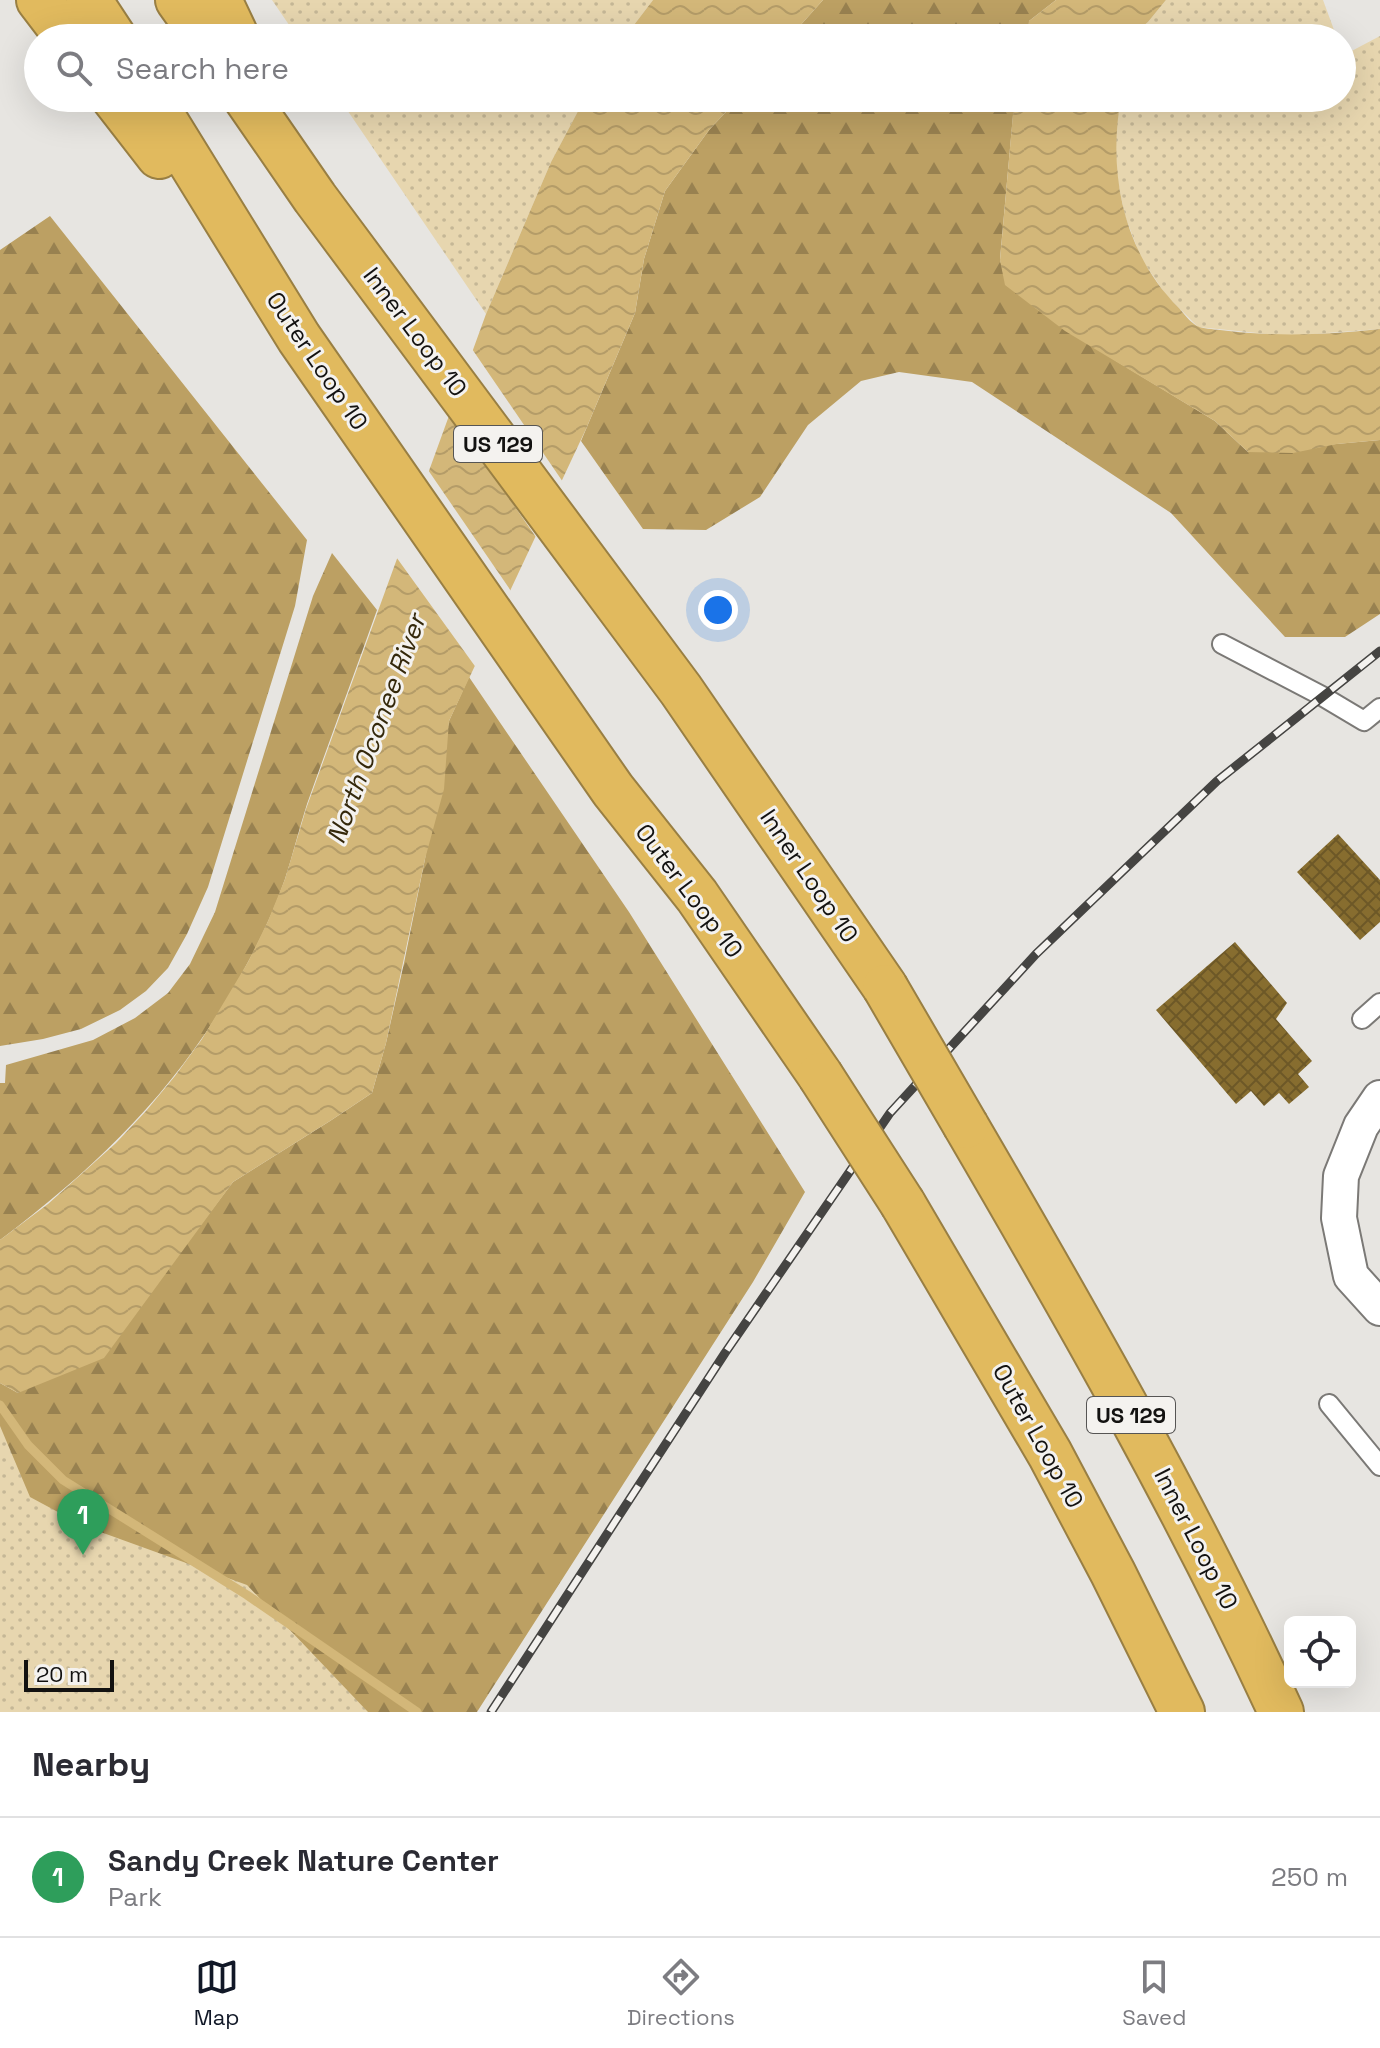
<!DOCTYPE html>
<style>
:root{--surface:#fff;--page:#f2f2f3;--text:#2b2b33;--muted:#7c7c81;--line:#e1e1e2;--accent:#111827}
body{margin:0;font-family:"Space Grotesk",sans-serif;background:var(--page);color:var(--text)}
.controls{position:absolute;right:24px;bottom:24px;display:grid;overflow:hidden;border-radius:12px;box-shadow:0 8px 32px #0002}
.controls button{width:72px;height:72px;display:grid;place-items:center;padding:0;border:0;border-bottom:2px solid var(--line);background:var(--surface);color:var(--text);font:40px sans-serif}
.scale{position:absolute;left:24px;bottom:20px;width:90px;box-sizing:border-box;padding-left:8px;border:4px solid #131211;border-top:0;font-size:22px;line-height:28px;white-space:nowrap;color:#131211;-webkit-text-stroke:6px #f4f2ef;paint-order:stroke}
.you{position:absolute;left:718px;top:610px;width:28px;height:28px;margin:-20px;border:6px solid #fff;border-radius:50%;background:#1a73e8;box-shadow:0 0 0 12px #1a73e833}
.badge{display:grid;place-items:center;width:52px;height:52px;border-radius:50%;background:var(--accent);color:#fff;font-size:26px;font-weight:700}
.pin{position:absolute;translate:-50% -66px;filter:drop-shadow(0 2px 4px #0008)}
.pin::after{content:'';position:absolute;top:42px;width:28px;height:24px;background:inherit;clip-path:polygon(0 0,100% 0,50% 100%)}
.list{margin:0;padding:0;list-style:none}
h2{display:flex;justify-content:space-between;align-items:center;height:104px;margin:0;padding:0 32px;font-size:34px}
h2 small{font-size:26px;font-weight:400;color:var(--muted)}
.list li{display:grid;grid-template-columns:52px 1fr auto;gap:24px;align-items:center;box-sizing:border-box;height:120px;padding:0 32px;border-top:2px solid var(--line)}
.list b{display:block;font-size:30px;white-space:nowrap}
.list p{margin:0;font-size:26px;white-space:nowrap;color:var(--muted)}
.list em{font-size:26px;font-style:normal;color:var(--muted)}
.icon{flex:none;width:44px;height:44px;fill:none;stroke:currentColor;stroke-width:2;stroke-linecap:round;stroke-linejoin:round}
.map{position:relative;flex:none;width:1380px;height:1712px;overflow:hidden}
.search{position:absolute;background:var(--surface);box-shadow:0 8px 32px #0002;left:24px;right:24px;top:24px;height:88px;display:flex;align-items:center;gap:20px;box-sizing:border-box;padding:0 28px;border-radius:44px;color:var(--muted);font-size:30px}
.sheet{height:224px;background:var(--surface)}
nav{display:flex;justify-content:space-around;align-items:center;box-sizing:border-box;height:112px;border-top:2px solid var(--line);background:var(--surface);font-size:22px;color:var(--muted)}
nav a{display:grid;justify-items:center;gap:4px}
nav .on{color:var(--accent)}
.map>svg:first-child{display:block}
.forest{fill:url(#forest-firs)}
.park{fill:url(#park-dots)}
.water{fill:url(#water-waves)}
.pier{fill:#e7e5e1}
.lines{fill:none;stroke-linecap:round;stroke-linejoin:round}
.stream{stroke:#d3b779;stroke-width:9}
.building{fill:url(#building-cross-hatch)}
.lane-casing{stroke:#7b7976;stroke-width:22}
.street-casing{stroke:#7b7976;stroke-width:38}
.highway-casing{stroke:#997f43;stroke-width:48}
.lane{stroke:#fff;stroke-width:18}
.street{stroke:#fff;stroke-width:34}
.highway{stroke:#e1ba5e;stroke-width:44}
.rail-casing{stroke:#454442;stroke-width:9}
.rail{stroke:#f4f2ef;stroke-width:6;stroke-dasharray:18;stroke-linecap:butt}
.highway-bridge-casing{stroke:#997f43;stroke-width:48;stroke-linecap:butt}
.highway-bridge{stroke:#e1ba5e;stroke-width:44}
.labels{text-anchor:middle;stroke-width:6;stroke-linejoin:round;paint-order:stroke}
.shield{fill:#f4f2ef;stroke:#565554;stroke-width:2}
.shield-label{font-size:22px;font-weight:bold;fill:#131211}
.street-label{font-size:24px;fill:#131211;stroke:#f4f2ef}
.water-label{font-size:26px;font-style:italic;fill:#34280b;stroke:#f4f2ef}
</style>
<div class="map">
<svg width="1380" height="1712" viewBox="0 0 1380 1712">
<defs>
<pattern id="forest-firs" width="22" height="20" patternUnits="userSpaceOnUse" patternTransform="scale(2)"><rect width="22" height="20" fill="#bca063"/><path d="M5 1l3.5 6h-7zM16 11l3.5 6h-7z" fill="#988150"/></pattern>
<pattern id="park-dots" width="8" height="8" patternUnits="userSpaceOnUse" patternTransform="scale(2)"><rect width="8" height="8" fill="#e7d6af"/><path d="M2 2h.1M6 6h.1" fill="none" stroke="#c5b796" stroke-width="1.8" stroke-linecap="round"/></pattern>
<pattern id="water-waves" width="16" height="10" patternUnits="userSpaceOnUse" patternTransform="scale(2)"><rect width="16" height="10" fill="#d3b779"/><path d="M0 5q4-4 8 0t8 0" fill="none" stroke="#b49c68"/></pattern>
<pattern id="building-cross-hatch" width="8" height="8" patternUnits="userSpaceOnUse" patternTransform="scale(2)"><rect width="8" height="8" fill="#876d2f"/><path d="M0 0l8 8M0 8l8-8" fill="none" stroke="#6d5827"/></pattern>
</defs>
<rect width="100%" height="100%" fill="#e7e5e1"/>
<!-- forest -->
<path class="forest" d="M823,0H1056L1029,21L1028,38H789Z
M739,98H1019L1013,115L1000,259L1006,285L1116,361L1215,421L1248,452L1380,440V614L1345,637H1285L1171,513L972,382L899,372L861,381L808,425L760,497L706,530L643,529L581,441L635,313L644,259L665,191L709,130Z
M50,216L307,540L295,606L208,887L187,934L168,968L146,991L120,1010L81,1029L43,1039L0,1046V250Z
M332,553L377,610C354,675 330,739 307,804C299,829 293,854 285,879C275,908 262,936 248,962C185,1081 106,1160 0,1240V1083H5L6,1065L93,1040L135,1018L168,993L190,964L215,912L313,596Z
M469,677L629,912L805,1192L753,1282L477,1712H0V1383L18,1393L189,1240L233,1182L330,1121L372,1093L386,1043L404,963L425,859L449,721Z"/>
<!-- park -->
<path class="park" d="M272,0H653L624,38H298Z
M1166,0H1323L1337,38H1129L1148,22Z
M1380,36V329L1288,336L1198,327L1166,295L1141,258L1125,216L1116,172V126L1121,98H1342V52L1344,55Z
M339,98H585L551,162L486,314Z
M0,1426L30,1497L84,1526L247,1585L368,1712H0Z"/>
<!-- water -->
<path class="water" d="M653,0H823L789,38H624Z
M1056,0H1166L1148,22L1129,38H1028L1029,21Z
M585,98H739L709,130L665,191L644,259L635,313L586,429L449,721L444,789L425,859L386,1043L372,1093L330,1121L233,1182L104,1358L18,1393L0,1383V1240L48,1204L116,1143L146,1111L175,1076L202,1039L248,962L268,921L285,879L306,809L486,314L551,162Z
M1019,98H1121C1107,173 1124,254 1179,308C1184,314 1190,322 1197,326C1203,329 1213,329 1220,330C1275,337 1325,335 1380,329V440L1337,444L1293,453L1248,452L1215,421L1065,331L1005,285L1000,260L1013,114Z"/>
<!-- pier -->
<path class="pier" d="M470,346L565,485L538,540L447,409Z
M426,467L513,594L477,669L394,554Z"/>
<g class="lines">
<!-- stream -->
<path class="stream" d="M0,1405L28,1445L63,1480L247,1595L417,1712"/>
</g>
<!-- building -->
<path class="building" d="M1338,834L1380,880V922L1360,940L1297,872Z
M1235,942L1287,1003L1276,1019L1312,1061L1298,1074L1309,1087L1289,1104L1279,1093L1264,1106L1251,1091L1236,1104L1156,1010Z"/>
<g class="lines">
<defs>
<path id="lane" d="M1222,644L1322,696L1364,721L1380,708
M1362,1019L1380,1003
M1329,1404L1380,1466"/>
<path id="street" d="M1380,1098L1361,1126L1341,1176L1339,1218L1351,1276L1380,1308"/>
<path id="highway" d="M39,0L68,38
M89,0L114,38
M178,0L205,38
M219,0L237,38
M114,98L159,156
M151,98L299,338L613,790L697,896L820,1075
M246,98L315,198L681,690L885,987
M966,1126C1078,1318 1188,1510 1281,1712
M903,1204L1050,1454L1113,1573L1182,1712"/>
</defs>
<!-- lane casing -->
<use href="#lane" class="lane-casing"/>
<!-- street casing -->
<use href="#street" class="street-casing"/>
<!-- highway casing -->
<use href="#highway" class="highway-casing"/>
<!-- lane -->
<use href="#lane" class="lane"/>
<!-- street -->
<use href="#street" class="street"/>
<!-- highway -->
<use href="#highway" class="highway"/>
<defs>
<path id="rail" d="M491,1712L725,1353L890,1113L1036,954L1217,781L1380,651"/>
</defs>
<!-- rail casing -->
<use href="#rail" class="rail-casing"/>
<!-- rail -->
<use href="#rail" class="rail"/>
<defs>
<path id="highway-bridge" d="M885,987L966,1126
M820,1075L903,1204"/>
</defs>
<!-- highway-bridge casing -->
<use href="#highway-bridge" class="highway-bridge-casing"/>
<!-- highway-bridge -->
<use href="#highway-bridge" class="highway-bridge"/>
</g>
<g class="labels">
<!-- shield labels -->
<g class="shield">
<rect x="454" y="426" width="88" height="36" rx="6"/>
<rect x="1087" y="1397" width="88" height="36" rx="6"/>
</g>
<g class="shield-label">
<text x="498" y="452">US 129</text>
<text x="1131" y="1423">US 129</text>
</g>
<!-- street labels -->
<g class="street-label">
<text transform="translate(415 332) rotate(53)" y="8">Inner Loop 10</text>
<text transform="translate(317 361) rotate(56)" y="8">Outer Loop 10</text>
<text transform="translate(809 876) rotate(56)" y="8">Inner Loop 10</text>
<text transform="translate(689 891) rotate(53)" y="8">Outer Loop 10</text>
<text transform="translate(1038 1436) rotate(61)" y="8">Outer Loop 10</text>
<text transform="translate(1196 1539) rotate(63)" y="8">Inner Loop 10</text>
</g>
<!-- water labels -->
<g class="water-label">
<text transform="translate(376 729) rotate(-70)" y="9">North Oconee River</text>
</g>
</g>
</svg>
<div class="controls">
<button><svg class="icon" aria-label="locate" viewBox="0 0 24 24"><circle cx="12" cy="12" r="6"/><path d="M12 2v4M12 18v4M2 12h4M18 12h4"/></svg></button>
</div>
<div class="scale">20 m</div>
<div class="you"></div>
<div class="pin badge" style="left:83px;top:1555px;background:#2e9e5b">1</div>
<div class="search"><svg class="icon" aria-label="search" viewBox="0 0 24 24"><circle cx="10" cy="10" r="6"/><path d="M15 15l6 6"/></svg>Search here</div>
</div>
<section class="sheet">
<h2>Nearby<small></small></h2>
<ul class="list">
<li><span class="badge" style="background:#2e9e5b">1</span><div><b>Sandy Creek Nature Center</b><p>Park</p></div><em>250 m</em></li>
</ul>
</section>
<nav>
<a class="on"><svg class="icon" aria-label="map" viewBox="0 0 24 24"><path d="M3 6l6-2 6 2 6-2v14l-6 2-6-2-6 2zM9 4v14M15 6v14"/></svg>Map</a>
<a><svg class="icon" aria-label="directions" viewBox="0 0 24 24"><path d="M12 3l9 9-9 9-9-9zM9 14v-3h6M13 9l2 2-2 2"/></svg>Directions</a>
<a><svg class="icon" aria-label="saved" viewBox="0 0 24 24"><path d="M7 4h10v16l-5-4-5 4z"/></svg>Saved</a>
</nav>
